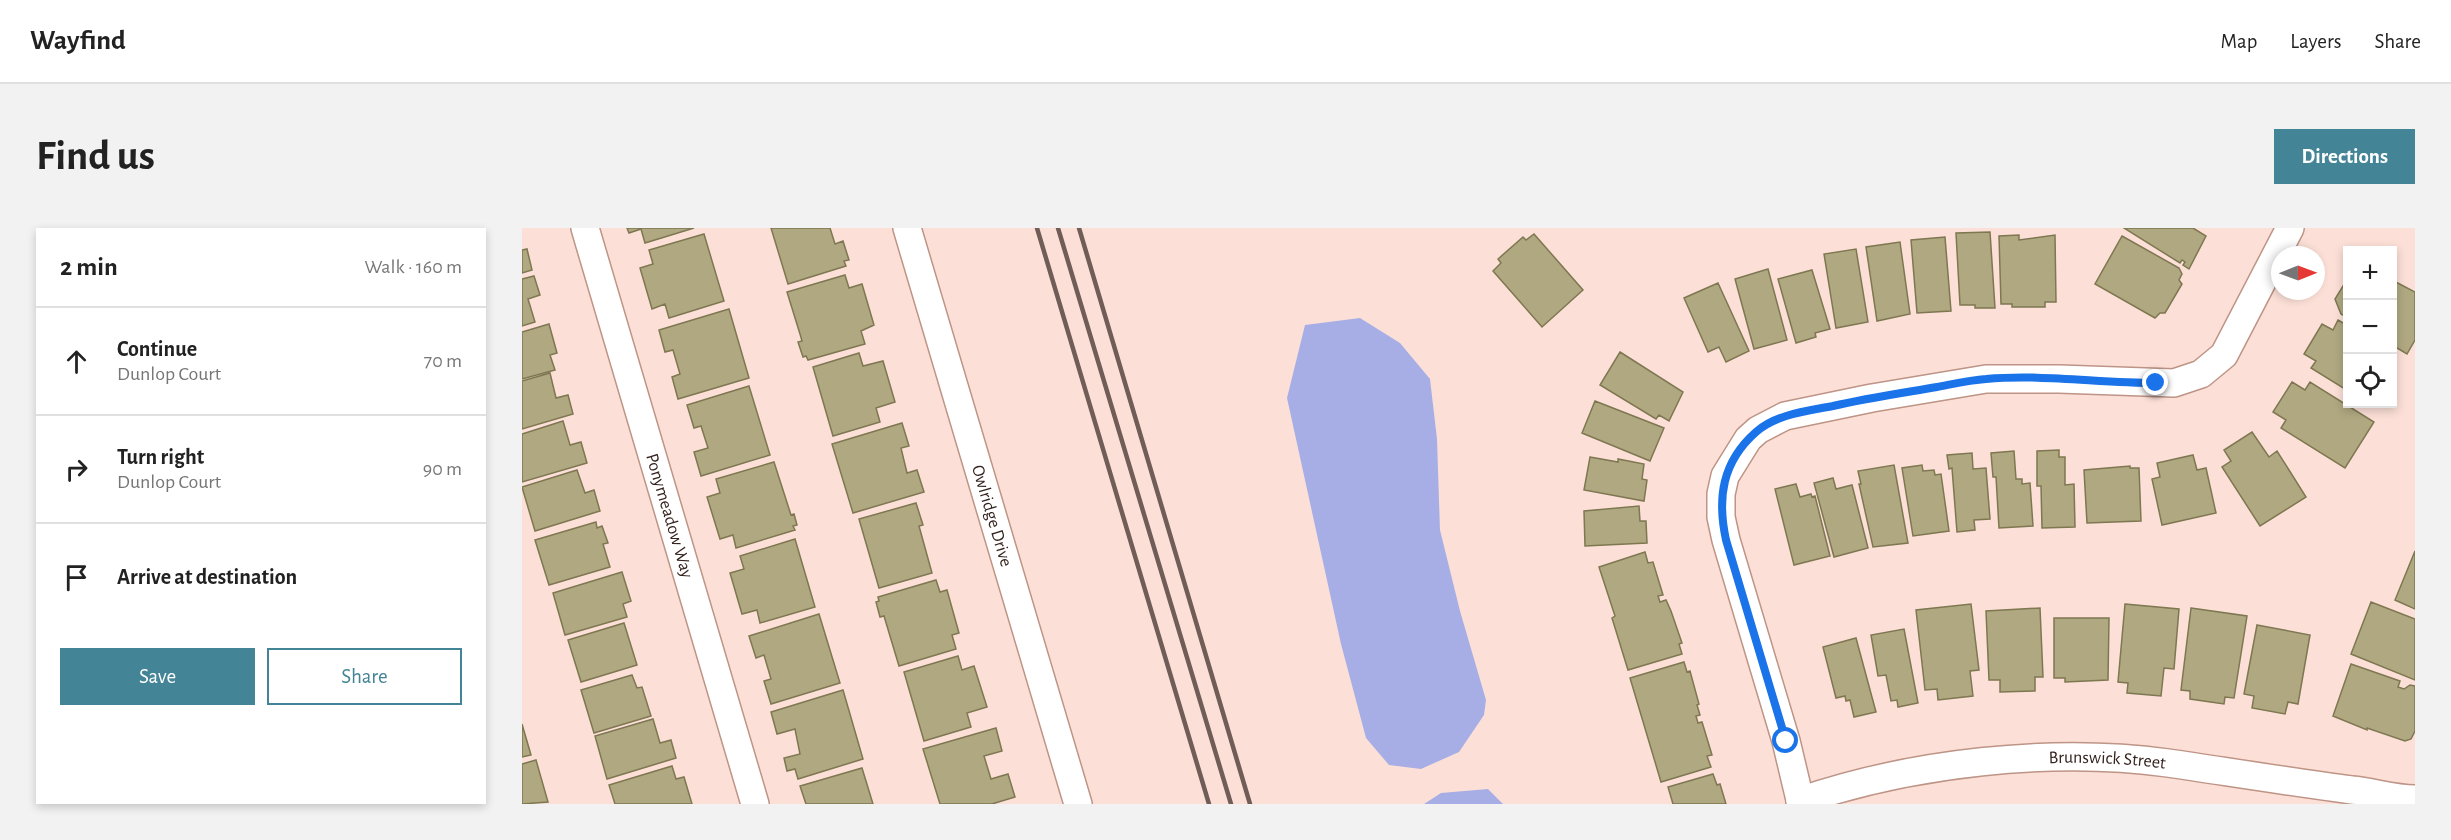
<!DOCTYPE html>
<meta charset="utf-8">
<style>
:root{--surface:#fff;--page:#f2f2f2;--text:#222;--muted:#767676;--line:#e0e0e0;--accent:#438497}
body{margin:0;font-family:"Alegreya Sans",sans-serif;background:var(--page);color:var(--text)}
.controls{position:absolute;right:18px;top:18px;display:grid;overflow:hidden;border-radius:0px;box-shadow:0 3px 9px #0003}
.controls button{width:54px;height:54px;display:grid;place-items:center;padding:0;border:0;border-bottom:2px solid var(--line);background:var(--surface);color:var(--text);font:30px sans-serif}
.compass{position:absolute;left:1749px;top:18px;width:54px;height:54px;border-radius:50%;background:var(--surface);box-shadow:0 3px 9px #0003;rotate:89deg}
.stop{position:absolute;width:18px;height:18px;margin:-14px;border:4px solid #1a73e8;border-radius:50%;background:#fff}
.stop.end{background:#1a73e8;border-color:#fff;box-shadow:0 2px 6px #0008}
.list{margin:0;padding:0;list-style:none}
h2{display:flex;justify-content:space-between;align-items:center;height:78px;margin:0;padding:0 24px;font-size:26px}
h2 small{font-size:20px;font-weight:400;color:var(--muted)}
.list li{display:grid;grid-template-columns:39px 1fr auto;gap:18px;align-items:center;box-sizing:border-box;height:108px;padding:0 24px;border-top:2px solid var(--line)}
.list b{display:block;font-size:22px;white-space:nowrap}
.list p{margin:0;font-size:20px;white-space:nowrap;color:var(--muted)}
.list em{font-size:20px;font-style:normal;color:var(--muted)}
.actions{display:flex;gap:12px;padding:18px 24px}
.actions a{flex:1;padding:14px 0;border:2px solid var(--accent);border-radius:0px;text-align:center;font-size:21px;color:var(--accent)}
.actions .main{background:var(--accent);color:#fff}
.icon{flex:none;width:33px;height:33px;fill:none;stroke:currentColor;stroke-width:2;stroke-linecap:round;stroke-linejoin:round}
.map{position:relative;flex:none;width:1893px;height:576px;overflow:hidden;border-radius:0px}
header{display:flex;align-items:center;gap:36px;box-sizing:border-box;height:84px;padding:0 30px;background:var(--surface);border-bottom:2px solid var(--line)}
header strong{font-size:28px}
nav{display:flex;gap:33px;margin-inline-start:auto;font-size:21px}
.intro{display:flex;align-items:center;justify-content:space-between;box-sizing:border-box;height:144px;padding:0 36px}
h1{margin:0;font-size:42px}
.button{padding:15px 27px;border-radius:0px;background:var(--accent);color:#fff;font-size:21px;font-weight:700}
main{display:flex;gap:36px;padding:0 36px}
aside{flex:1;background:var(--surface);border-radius:0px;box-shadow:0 3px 9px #0003}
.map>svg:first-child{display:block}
.water{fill:#a7aee6}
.building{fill:#afa881;stroke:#7e7751;stroke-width:1.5}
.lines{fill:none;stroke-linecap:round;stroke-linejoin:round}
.street-casing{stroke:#be9486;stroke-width:30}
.street{stroke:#fff;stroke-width:27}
.rail{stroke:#715d57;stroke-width:4.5}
.route{stroke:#1a73e8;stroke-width:8}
.labels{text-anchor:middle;stroke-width:4.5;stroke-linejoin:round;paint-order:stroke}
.street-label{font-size:18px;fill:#34231e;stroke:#fff}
</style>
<header>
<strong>Wayfind</strong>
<nav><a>Map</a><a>Layers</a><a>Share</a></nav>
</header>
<div class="intro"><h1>Find us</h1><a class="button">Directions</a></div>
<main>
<aside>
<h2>2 min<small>Walk · 160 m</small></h2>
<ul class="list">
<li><svg class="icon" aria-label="ahead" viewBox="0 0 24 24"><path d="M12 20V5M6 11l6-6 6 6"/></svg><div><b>Continue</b><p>Dunlop Court</p></div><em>70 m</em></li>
<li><svg class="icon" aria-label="right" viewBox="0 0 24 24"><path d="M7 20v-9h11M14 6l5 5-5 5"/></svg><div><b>Turn right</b><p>Dunlop Court</p></div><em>90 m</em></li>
<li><svg class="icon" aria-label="arrive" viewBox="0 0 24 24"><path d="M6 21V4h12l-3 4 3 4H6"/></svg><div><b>Arrive at destination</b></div></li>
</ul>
<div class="actions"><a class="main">Save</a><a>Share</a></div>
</aside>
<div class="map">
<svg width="1893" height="576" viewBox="0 0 1893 576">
<rect width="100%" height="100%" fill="#fce0d7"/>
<!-- water -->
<path class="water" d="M838,90L878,115L908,151L915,211L918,302L938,383L964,472L962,487L937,524L899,541L867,537L844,510L819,416L765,170L783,97Z
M966,561L981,576H902L919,565Z"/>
<!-- building -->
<path class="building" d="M105,0H172L123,15L119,1L107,5Z
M249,0H308L313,16L321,13L327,32L322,33L324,38L266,56Z
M1602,0H1671L1684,8L1667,41L1661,37L1663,34L1660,32L1658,35Z
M1468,4L1473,80H1453V77H1438L1434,5Z
M182,6L202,73L147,90L143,76L130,81L118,40L131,36L127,22Z
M1012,6L1061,62L1020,99L971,43L979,35L976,31L1001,9L1004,12Z
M1497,7V12L1533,7L1534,74H1523V79H1490V76H1479L1477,8Z
M1600,8L1657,40L1660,46L1657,52L1660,56L1643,85H1638L1633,90L1573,56Z
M1423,9L1429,83L1395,85L1389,12Z
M1378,14L1388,86L1355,93L1344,19Z
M5,21L10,42L0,45V22Z
M1334,21L1346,94L1314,100L1302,26Z
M1246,41L1265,112L1232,121L1213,51Z
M1290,42L1308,101L1293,105L1294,109L1274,115L1256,51Z
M323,47L327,60L340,56L352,97L339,103L343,116L286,132L284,128L281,129L276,114L280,113L278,106L265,64Z
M12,48L18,67L6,71L13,94L0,98V51Z
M1826,50V90L1819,86L1813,71Z
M1870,52L1893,64V112L1885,126L1870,117Z
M1196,55L1227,123L1204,134L1197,119L1186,124L1162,70Z
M207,81L227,150L156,171L150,149L158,146L151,122L143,124L137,102Z
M1816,92L1826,98V163L1789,140L1794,133L1782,126L1800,96L1811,102Z
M27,96L35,125L28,127L33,142L0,151V104Z
M1098,124L1161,164L1147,193L1137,187L1134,191L1078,157Z
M337,125L341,138L361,133L373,174L354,180L358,194L311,208L291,139Z
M28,145L34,170L46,167L51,186L0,201V153Z
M1770,154L1783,162L1788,154L1852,194L1823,240L1759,200L1764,192L1751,184Z
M227,158L248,227L179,248L172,224L186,220L179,198L172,200L165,177Z
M1073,173L1142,200L1128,233L1060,205Z
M41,193L48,217L59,214L65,235L0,254V206Z
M380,195L387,218L379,220L385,245L395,242L402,264L331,285L310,216Z
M1730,204L1747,229L1755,223L1784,269L1738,298L1700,239L1709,233L1702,222Z
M1537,222V229H1543V257L1552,256L1553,299L1520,300L1519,258H1515V223Z
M1492,223L1494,251H1500V256L1508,255L1511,298L1477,300L1474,249H1471L1469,225Z
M1450,225L1451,241L1464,240L1468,291L1452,292L1453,302L1435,304L1430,240L1427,241L1425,227Z
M1671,227L1675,242L1684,240L1694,285L1640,297L1630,251L1638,249L1635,235Z
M1068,229L1096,234V231L1122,236L1120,251L1125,252L1122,273L1062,262Z
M252,234L269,287L272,286L275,297L271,298L273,302L214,320L211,307L198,311L185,269L198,265L194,251Z
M1372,237L1386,315L1351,319L1337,256H1339L1336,243Z
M1400,237L1401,243L1412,242L1413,247L1419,246L1427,303L1391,308L1380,240Z
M1608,238V240H1617L1619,293L1565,295L1562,242Z
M55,242L63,265L72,262L78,283L13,303L0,259Z
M1311,250L1314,261L1330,257L1346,320L1312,329L1292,255Z
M1274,256L1278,269L1289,266L1290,269L1293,268L1308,328L1272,337L1253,261Z
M394,275L401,297L397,298L410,345L357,360L337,291Z
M1117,278L1118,293H1124L1125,315L1063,318L1062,283Z
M74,294L75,300L80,298L86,315L81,316L88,339L27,357L13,312Z
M273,311L293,379L238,395L235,382L220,386L208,345L222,341L218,328Z
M1893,323V381L1873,372Z
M1123,324L1126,335L1131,334L1141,367L1136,368L1138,374L1144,372L1149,383L1160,415L1157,416L1160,426L1106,442L1090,390L1093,388L1077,339Z
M100,344L109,373L101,376L105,389L43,407L31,365Z
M414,352L418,364L425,362L437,405L430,407L434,421L377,438L362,388L358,389L354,374L357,373L356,369Z
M1849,374L1893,391V452L1829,426Z
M1449,376L1457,442L1448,443L1451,468L1416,472L1415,461L1403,462L1394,382Z
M1603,376L1657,381L1652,441L1642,440L1639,468L1605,465L1606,455L1596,454Z
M1518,380L1521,449H1513V463L1478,464V452H1467L1464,383Z
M1669,380L1725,388L1712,470L1703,469L1702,476L1668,471V463L1659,462Z
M297,386L318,455L249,476L242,453L249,451L242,427L234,430L227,408Z
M1532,390H1587L1586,452L1543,454V450H1532Z
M102,395L115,437L59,454L46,412Z
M1735,397L1788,407L1776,476L1766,474L1763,486L1730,480L1732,468L1722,466Z
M1382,401L1396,475L1376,479L1375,472L1369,473L1364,447L1356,448L1349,407Z
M1334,410L1354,484L1332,489L1328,472L1324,473L1323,468L1314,470L1301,419Z
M436,428L440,442L452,438L465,479L445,485L449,499L402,513L382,444Z
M1162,434L1165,444L1168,443L1177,476L1175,477L1178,487L1174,488L1176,495L1180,494L1190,527L1185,528L1189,539L1139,554L1108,450Z
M1829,436L1878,453L1876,459L1882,461L1888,457L1893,458V503L1889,511L1883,513L1845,500V502L1811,488Z
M110,447L115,460L120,459L129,488L72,505L59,462Z
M321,462L341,531L276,551L273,541L265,543L262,530L278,526L273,501L255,506L249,484Z
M131,491L138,515L149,512L154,530L85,551L73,508Z
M0,496L9,527L0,529Z
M474,500L480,523L462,528L469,551L486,546L493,569L470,576H418L401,521Z
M14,532L26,574L0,576V536Z
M150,538L154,551L162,549L170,576H93L87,557Z
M340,540L351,576H284L278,558Z
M1191,546L1195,557L1198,556L1204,576H1151L1146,559Z"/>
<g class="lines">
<defs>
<g id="street">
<path id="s1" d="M63,0L233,576"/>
<path id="s2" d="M385,0L556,576"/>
<path id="s3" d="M1278,573C1389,535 1529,519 1646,535C1707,544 1769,554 1830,562C1851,564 1872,571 1893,571"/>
<path d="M1279,576L1264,513L1204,312L1199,289V266L1203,248L1226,211L1236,202L1263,188L1350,170L1464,151H1537L1652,155L1679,146L1702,127L1768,0"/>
</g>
</defs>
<!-- street casing -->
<use href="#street" class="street-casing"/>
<!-- street -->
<use href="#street" class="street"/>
<!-- rail -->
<path class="rail" d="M515,0L687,576
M536,0L709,576
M557,0L728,576"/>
</g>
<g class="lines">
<!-- route -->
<path class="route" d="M1264,513L1204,312C1195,270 1200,234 1234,204C1254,186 1286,183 1311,178C1345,170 1380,165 1415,159C1431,156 1448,152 1464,151C1520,146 1577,155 1634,155"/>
</g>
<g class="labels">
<!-- street labels -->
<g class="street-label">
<text dy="6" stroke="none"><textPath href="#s1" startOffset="300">Ponymeadow Way</textPath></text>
<text dy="6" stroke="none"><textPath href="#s2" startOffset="300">Owlridge Drive</textPath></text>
<text dy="6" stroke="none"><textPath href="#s3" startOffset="312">Brunswick Street</textPath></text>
</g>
</g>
</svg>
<div class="controls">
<button>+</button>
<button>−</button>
<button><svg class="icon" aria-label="locate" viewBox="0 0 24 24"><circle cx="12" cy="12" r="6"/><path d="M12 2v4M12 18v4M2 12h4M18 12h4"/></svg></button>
</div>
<svg class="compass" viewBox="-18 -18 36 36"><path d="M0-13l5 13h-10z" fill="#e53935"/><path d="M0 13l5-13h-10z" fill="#767676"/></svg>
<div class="stop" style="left:1264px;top:513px"></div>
<div class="stop end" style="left:1634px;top:155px"></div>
</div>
</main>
